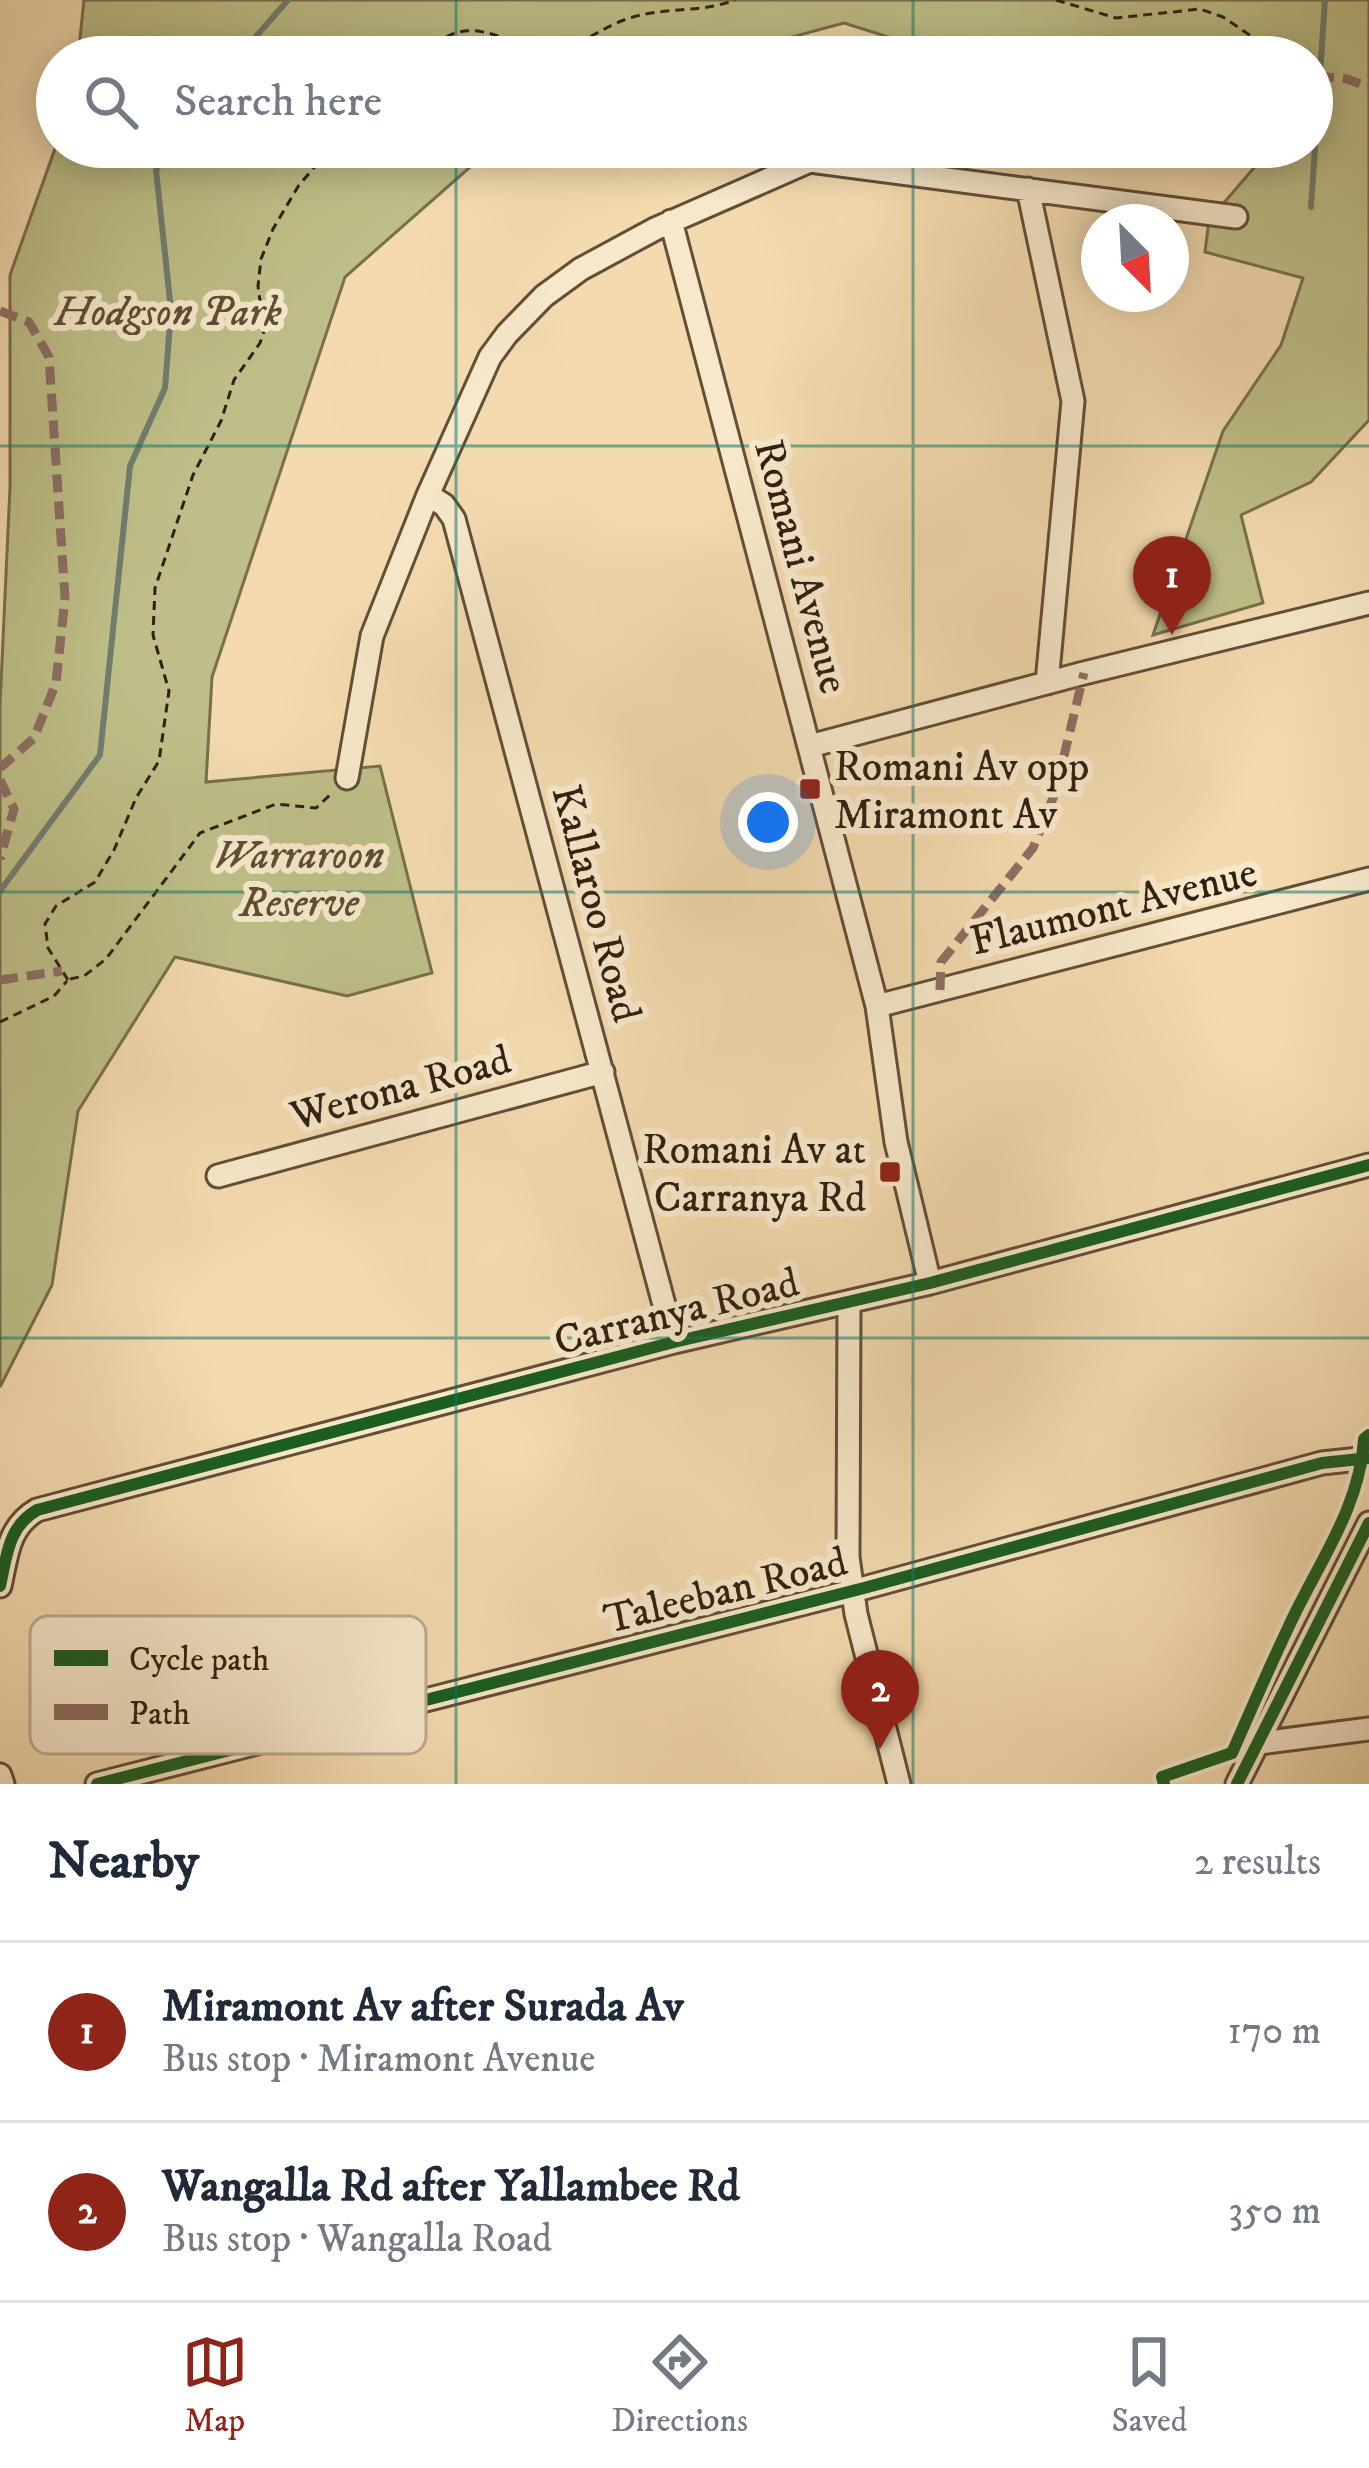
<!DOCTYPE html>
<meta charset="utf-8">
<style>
:root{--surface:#fff;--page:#f2f2f3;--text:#1f2937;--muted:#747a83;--line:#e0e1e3;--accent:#8f2418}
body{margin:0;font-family:"IM FELL DW Pica",serif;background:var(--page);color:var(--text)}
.compass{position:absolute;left:1081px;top:204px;width:108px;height:108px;border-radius:50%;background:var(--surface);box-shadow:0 6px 30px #0003;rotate:156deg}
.you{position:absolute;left:768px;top:822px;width:42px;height:42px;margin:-30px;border:9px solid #fff;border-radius:50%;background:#1a73e8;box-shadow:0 0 0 18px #1a73e833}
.badge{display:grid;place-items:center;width:78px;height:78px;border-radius:50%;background:var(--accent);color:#fff;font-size:39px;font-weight:700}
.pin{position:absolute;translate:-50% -99px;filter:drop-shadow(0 3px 6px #0008)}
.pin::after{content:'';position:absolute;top:63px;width:42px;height:36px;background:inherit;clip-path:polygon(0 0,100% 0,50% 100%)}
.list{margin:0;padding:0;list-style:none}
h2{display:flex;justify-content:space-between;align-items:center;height:156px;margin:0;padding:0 48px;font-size:51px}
h2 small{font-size:39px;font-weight:400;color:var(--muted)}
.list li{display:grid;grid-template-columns:78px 1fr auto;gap:36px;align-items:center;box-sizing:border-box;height:180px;padding:0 48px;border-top:3px solid var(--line)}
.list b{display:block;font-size:45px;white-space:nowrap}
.list p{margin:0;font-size:39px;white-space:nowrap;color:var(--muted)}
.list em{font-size:39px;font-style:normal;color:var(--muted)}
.icon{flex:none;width:66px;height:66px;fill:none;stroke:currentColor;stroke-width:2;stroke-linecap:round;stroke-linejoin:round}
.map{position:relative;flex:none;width:1369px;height:1784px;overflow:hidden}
.search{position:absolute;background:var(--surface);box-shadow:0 6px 30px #0003;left:36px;right:36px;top:36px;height:132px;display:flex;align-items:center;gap:30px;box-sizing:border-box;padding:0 42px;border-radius:66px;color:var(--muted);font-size:45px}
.sheet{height:516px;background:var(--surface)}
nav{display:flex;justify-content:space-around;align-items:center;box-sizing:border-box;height:168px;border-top:3px solid var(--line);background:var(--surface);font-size:33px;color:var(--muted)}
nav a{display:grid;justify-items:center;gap:6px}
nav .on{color:var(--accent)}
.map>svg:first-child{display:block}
.green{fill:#bebf88;stroke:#786f4c;stroke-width:3}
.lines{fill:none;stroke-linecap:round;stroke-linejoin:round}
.stream{stroke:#717d6f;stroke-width:6}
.minor-casing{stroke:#634e38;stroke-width:27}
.path{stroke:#331f11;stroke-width:3;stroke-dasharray:9 6;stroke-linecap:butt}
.minor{stroke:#f7e8cb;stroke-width:21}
.quiet{stroke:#8d6e63;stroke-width:9;stroke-dasharray:18 9;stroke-linecap:butt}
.cycleway-casing{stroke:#f7e8cb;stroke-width:20}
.cycleway{stroke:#1b5e20;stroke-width:12}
.grid{fill:none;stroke:#0f766e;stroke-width:3;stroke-opacity:0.55}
.poi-dot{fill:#8f2418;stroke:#f7e8cb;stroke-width:4.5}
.labels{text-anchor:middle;stroke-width:12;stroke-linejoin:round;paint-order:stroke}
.park-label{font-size:42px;font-style:italic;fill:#5d4f35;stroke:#f7e8cb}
.street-label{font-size:42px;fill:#331f11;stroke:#f7e8cb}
.poi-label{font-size:42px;fill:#331f11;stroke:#f7e8cb;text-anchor:start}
.key{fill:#f7e8cb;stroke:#bcac93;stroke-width:3}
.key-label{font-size:33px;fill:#331f11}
</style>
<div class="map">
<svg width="1369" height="1784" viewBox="0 0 1369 1784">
<rect width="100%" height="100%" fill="#f3dbaf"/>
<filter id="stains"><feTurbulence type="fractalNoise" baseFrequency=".00167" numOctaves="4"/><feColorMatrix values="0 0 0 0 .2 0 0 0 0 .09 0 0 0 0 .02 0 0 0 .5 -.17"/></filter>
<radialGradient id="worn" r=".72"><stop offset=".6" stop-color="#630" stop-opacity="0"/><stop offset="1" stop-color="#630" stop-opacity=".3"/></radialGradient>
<!-- green -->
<path class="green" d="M84,0H1369V420L1311,482L1241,515L1263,603L1153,635L1223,431L1281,345L1303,278L1205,252L1209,220L1266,154L1264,147H1312V57H952L844,23L717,57H78Z
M57,143V147H493L345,277L212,677L206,782L380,766L432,973L347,996L175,957L78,1111L52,1285L0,1387V705L10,487V275Z"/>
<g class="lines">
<!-- stream -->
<path class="stream" d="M238,57L288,0
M1311,207L1325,0
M0,891L100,755L130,466L165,388L171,310L156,170L171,147"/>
<defs>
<path id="minor" d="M1028,189L1073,401L1047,683
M671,221L877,1006L896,1142L930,1283
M428,495L444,505L454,519L674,1342
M810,746L1084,673L1369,603
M347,778L372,636L428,495L490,357L507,334L544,296L581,269L657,228L810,161L1236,217
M877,1006L1369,879
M218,1176L603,1072
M849,1302L848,1557L856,1614L899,1784
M0,1586C7,1555 8,1527 37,1510L674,1342L930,1283L1369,1165
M1260,1743L1369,1729
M0,1775L3,1784
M97,1784L864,1588L1322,1463L1369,1458
M1237,1784L1369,1523"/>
</defs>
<!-- minor casing -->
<use href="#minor" class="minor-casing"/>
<!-- path -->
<path class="path" d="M1056,0L1116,18L1200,9L1223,17L1282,57
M424,57C469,1 507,52 555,49C578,47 602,28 624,20C660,6 699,14 735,0
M1312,74L1316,76
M70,979L84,976L106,959L200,833L276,804L316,808L333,792
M68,980L48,948L45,924L56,906L95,882L114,850L136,798L159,761L169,691L153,635L155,588L193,475L221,421L234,380L260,343L264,331L258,286L261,259L273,229L299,185L332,147
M0,1022L54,996L67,981"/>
<!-- minor -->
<use href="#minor" class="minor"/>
<!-- quiet -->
<path class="quiet" d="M1316,76L1347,79L1369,87
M0,311L29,322L49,357L65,598L56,683L34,738L0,768
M0,780L14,809L0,859
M0,980L62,971
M940,990L941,962L1033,848L1055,793L1084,673"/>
<defs>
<path id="cycleway" d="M0,1586C7,1555 8,1527 37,1510L674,1342L930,1283L1369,1165
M97,1784L864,1588L1322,1463L1369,1458
M1164,1784L1162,1777L1232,1753C1251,1710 1269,1668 1289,1626C1317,1565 1360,1508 1364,1439L1369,1435
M1237,1784L1369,1523"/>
</defs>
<!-- cycleway casing -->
<use href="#cycleway" class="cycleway-casing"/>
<!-- cycleway -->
<use href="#cycleway" class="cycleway"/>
</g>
<!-- grid -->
<path class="grid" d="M456,0V57M913,0V57M456,147V1784M913,147V1784M0,446H1369M0,892H1369M0,1338H1369"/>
<!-- markers -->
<g class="poi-dot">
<rect x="798" y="777" width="24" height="24" rx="6"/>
<rect x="878" y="1160" width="24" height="24" rx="6"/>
</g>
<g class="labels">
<!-- park labels -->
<g class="park-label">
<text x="168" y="325">Hodgson Park</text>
<text x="299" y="868">Warraroon<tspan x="299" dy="48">Reserve</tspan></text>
</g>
<!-- street labels -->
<g class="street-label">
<text transform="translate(803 566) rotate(75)" y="15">Romani Avenue</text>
<text transform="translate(598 903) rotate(75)" y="15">Kallaroo Road</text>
<text transform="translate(1113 905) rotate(-14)" y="15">Flaumont Avenue</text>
<text transform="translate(400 1086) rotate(-15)" y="15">Werona Road</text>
<text transform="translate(676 1310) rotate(-14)" y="15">Carranya Road</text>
<text transform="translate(725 1589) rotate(-14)" y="15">Taleeban Road</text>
</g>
<!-- poi labels -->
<g class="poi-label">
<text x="834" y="780">Romani Av opp<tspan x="834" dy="48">Miramont Av</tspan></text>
<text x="866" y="1163" text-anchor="end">Romani Av at<tspan x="866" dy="48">Carranya Rd</tspan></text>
</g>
</g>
<!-- legend -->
<rect x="30" y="1616" width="396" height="138" rx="18" class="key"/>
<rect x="54" y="1650" width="54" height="16" fill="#1b5e20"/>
<rect x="54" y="1704" width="54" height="16" fill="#8d6e63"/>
<g class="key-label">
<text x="129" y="1670">Cycle path</text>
<text x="129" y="1724">Path</text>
</g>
<rect width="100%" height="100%" filter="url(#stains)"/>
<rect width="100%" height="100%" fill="url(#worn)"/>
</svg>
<svg class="compass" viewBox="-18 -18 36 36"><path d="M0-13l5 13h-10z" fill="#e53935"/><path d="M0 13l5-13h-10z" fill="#747a83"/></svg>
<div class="you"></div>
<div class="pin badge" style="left:1172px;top:635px">1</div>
<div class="pin badge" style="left:880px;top:1749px">2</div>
<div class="search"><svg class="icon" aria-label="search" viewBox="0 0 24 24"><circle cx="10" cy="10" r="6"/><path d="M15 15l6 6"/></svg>Search here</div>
</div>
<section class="sheet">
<h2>Nearby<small>2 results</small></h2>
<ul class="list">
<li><span class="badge">1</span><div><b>Miramont Av after Surada Av</b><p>Bus stop · Miramont Avenue</p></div><em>170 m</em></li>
<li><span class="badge">2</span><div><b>Wangalla Rd after Yallambee Rd</b><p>Bus stop · Wangalla Road</p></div><em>350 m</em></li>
</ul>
</section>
<nav>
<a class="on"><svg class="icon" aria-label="map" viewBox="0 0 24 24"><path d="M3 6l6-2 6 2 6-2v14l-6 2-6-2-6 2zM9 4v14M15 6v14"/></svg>Map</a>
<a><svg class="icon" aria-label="directions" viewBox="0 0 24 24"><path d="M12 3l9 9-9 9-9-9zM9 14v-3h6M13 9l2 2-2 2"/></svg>Directions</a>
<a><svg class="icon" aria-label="saved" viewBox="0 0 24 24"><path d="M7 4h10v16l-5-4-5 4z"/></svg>Saved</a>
</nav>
